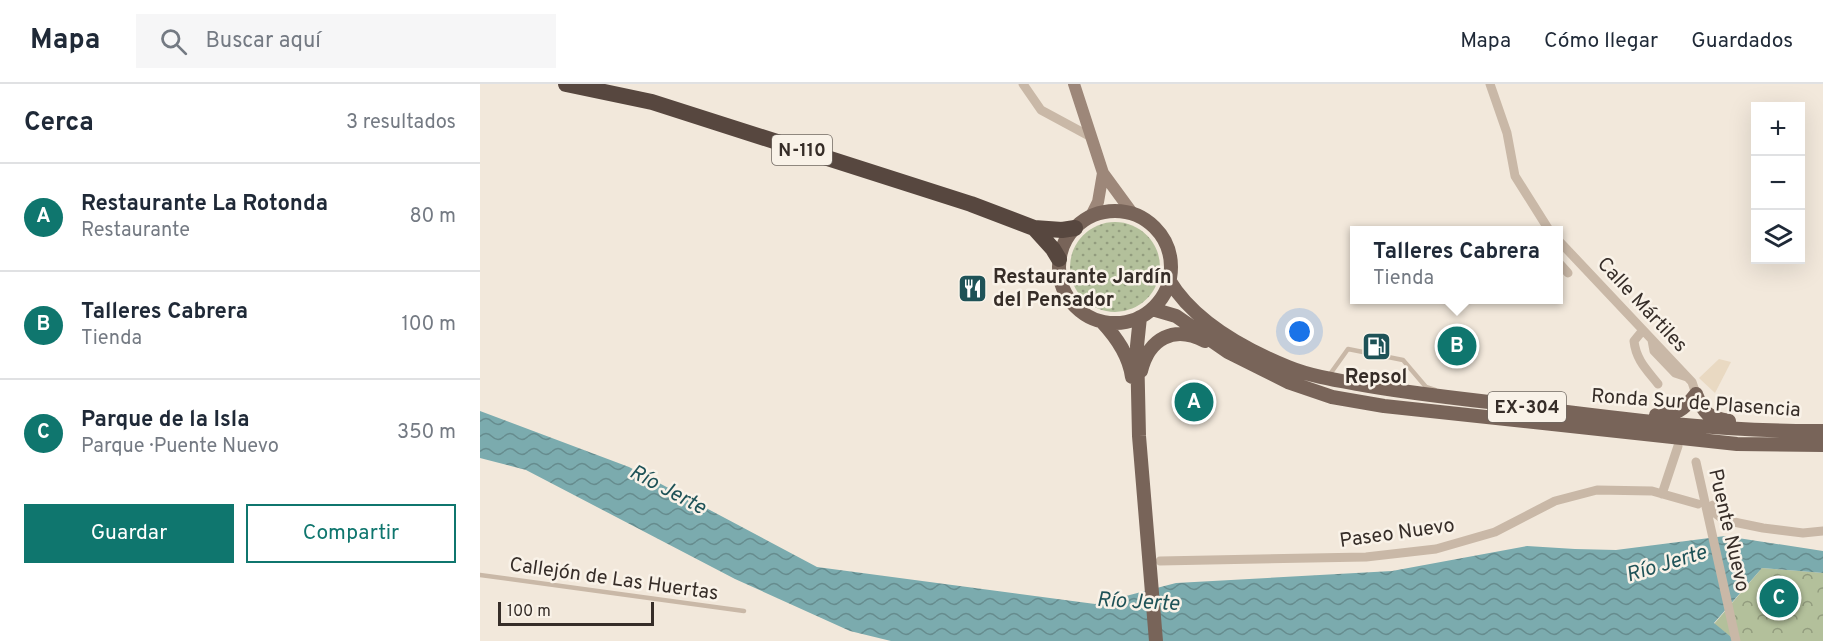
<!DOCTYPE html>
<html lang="es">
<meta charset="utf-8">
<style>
:root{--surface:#fff;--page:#f6f6f7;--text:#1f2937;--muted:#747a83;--line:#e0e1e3;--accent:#0f766e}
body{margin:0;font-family:Overpass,sans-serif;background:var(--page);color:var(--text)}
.controls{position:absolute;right:18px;top:18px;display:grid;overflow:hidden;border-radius:0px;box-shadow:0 6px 24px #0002}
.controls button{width:54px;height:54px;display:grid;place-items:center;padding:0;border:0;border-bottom:2px solid var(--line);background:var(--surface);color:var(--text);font:30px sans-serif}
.scale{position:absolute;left:18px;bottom:15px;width:156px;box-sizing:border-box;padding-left:6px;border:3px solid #362d28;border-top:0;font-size:16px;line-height:21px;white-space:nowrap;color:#362d28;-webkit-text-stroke:4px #f9f2e8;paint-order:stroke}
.you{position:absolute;left:820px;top:248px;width:21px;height:21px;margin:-15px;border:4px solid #fff;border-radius:50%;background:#1a73e8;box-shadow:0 0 0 9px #1a73e833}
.badge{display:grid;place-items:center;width:39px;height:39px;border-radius:50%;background:var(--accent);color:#fff;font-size:20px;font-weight:700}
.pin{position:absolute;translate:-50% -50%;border:3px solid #fff;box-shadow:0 2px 6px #0006}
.popup{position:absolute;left:870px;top:142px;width:213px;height:78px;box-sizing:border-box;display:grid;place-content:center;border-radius:0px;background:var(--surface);filter:drop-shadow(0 2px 4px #0005);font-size:20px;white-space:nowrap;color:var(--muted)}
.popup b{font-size:22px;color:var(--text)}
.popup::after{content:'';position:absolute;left:50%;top:100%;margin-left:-12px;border:12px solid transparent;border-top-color:var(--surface)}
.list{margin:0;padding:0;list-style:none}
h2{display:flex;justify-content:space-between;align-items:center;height:78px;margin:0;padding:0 24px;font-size:26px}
h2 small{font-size:20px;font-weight:400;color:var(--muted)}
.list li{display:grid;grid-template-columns:39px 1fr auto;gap:18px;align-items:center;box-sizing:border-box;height:108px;padding:0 24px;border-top:2px solid var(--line)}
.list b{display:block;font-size:22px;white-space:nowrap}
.list p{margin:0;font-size:20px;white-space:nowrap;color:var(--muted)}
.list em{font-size:20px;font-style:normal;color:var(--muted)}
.actions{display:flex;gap:12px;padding:18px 24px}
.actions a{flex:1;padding:14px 0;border:2px solid var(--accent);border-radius:0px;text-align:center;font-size:21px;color:var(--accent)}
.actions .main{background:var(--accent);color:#fff}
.icon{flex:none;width:33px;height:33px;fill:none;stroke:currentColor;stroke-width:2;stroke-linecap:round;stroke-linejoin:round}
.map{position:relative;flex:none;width:1343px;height:557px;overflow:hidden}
header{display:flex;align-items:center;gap:36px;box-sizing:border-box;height:84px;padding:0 30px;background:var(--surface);border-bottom:2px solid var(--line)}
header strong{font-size:28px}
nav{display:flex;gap:33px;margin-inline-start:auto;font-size:21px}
.search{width:420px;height:54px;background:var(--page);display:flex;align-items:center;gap:15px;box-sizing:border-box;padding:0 21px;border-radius:0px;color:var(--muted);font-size:22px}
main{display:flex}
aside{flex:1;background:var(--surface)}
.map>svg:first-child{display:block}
.grass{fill:url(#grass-dots)}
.park{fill:url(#park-crowns)}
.plaza{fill:#e9d9c2}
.water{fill:url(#water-waves)}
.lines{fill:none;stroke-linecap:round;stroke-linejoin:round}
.lane{stroke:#c9b8a7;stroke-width:4.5}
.street{stroke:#c9b8a7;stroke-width:9}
.secondary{stroke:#9d8779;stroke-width:12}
.primary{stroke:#786459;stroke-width:14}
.highway{stroke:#57473f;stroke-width:16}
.labels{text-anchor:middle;stroke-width:5;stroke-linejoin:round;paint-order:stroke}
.shield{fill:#f9f2e8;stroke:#706862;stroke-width:1.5}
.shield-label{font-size:18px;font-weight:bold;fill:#362d28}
.poi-label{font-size:20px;font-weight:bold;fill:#362d28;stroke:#f9f2e8;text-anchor:start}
.street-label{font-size:20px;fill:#362d28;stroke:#f9f2e8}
.water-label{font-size:21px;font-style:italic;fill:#1e5257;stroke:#f9f2e8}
</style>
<header>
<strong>Mapa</strong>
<div class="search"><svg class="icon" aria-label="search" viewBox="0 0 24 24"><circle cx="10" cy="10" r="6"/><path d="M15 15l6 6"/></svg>Buscar aquí</div>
<nav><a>Mapa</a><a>Cómo llegar</a><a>Guardados</a></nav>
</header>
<main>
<aside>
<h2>Cerca<small>3 resultados</small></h2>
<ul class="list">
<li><span class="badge">A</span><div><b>Restaurante La Rotonda</b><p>Restaurante</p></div><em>80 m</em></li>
<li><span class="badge">B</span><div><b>Talleres Cabrera</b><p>Tienda</p></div><em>100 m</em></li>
<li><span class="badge">C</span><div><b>Parque de la Isla</b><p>Parque · Puente Nuevo</p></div><em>350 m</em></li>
</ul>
<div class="actions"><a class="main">Guardar</a><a>Compartir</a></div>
</aside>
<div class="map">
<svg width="1343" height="557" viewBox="0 0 1343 557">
<defs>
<pattern id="grass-dots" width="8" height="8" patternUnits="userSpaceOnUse" patternTransform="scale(1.5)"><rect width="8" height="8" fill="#b3c09b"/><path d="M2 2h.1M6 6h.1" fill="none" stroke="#929c7e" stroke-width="1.8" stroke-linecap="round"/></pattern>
<pattern id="park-crowns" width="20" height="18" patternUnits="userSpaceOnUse" patternTransform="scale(1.5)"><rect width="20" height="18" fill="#b3c09b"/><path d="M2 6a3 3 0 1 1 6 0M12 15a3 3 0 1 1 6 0" fill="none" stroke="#929c7e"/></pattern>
<pattern id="water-waves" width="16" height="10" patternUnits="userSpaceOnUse" patternTransform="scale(1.5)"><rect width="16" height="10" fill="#7babae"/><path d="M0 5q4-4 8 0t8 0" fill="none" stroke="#668c8e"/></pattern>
</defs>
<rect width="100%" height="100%" fill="#f2e8db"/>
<!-- grass -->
<path class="grass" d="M590 183a45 45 0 1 1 90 0a45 45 0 1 1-90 0Z"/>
<!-- park -->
<path class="park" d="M1282,484L1343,489V557H1256L1234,540Z"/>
<!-- plaza -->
<path class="plaza" d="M1239,275L1251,278L1235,309L1219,294Z"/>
<!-- water -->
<path class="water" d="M0,327L149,383L337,483L615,520L696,499L912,487L1047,462L1095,465L1136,466L1245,452L1343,467V489L1282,484L1234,539L1256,557H411L370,547L255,495L46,386L0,374Z"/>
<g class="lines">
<!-- lane -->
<path class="lane" d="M848,293L868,265L923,276L946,303L955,306
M0,491L264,527"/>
<!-- street -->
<path class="street" d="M543,0L561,26L611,53
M1010,0L1027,49L1035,92L1069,146
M1079,157L1212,298L1216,310
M1079,179L1088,189
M1163,246L1154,257C1156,276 1167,286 1178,300
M1172,256L1174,267L1195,289L1207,293
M1216,378L1256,557
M1182,410L1198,362
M1233,421L1236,430L1244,436L1283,444L1323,449L1343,447
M680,477L886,473L956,465L1015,448L1075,417L1117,406L1172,407L1218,420"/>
<!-- secondary -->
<path class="secondary" d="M594,0L623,89L653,130
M611,132L618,118L623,89"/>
<!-- primary -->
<path class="primary" d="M579 183a56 56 0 1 1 112 0a56 56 0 1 1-112 0Z
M689,196C714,238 764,265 808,283C830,292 855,296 878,300C921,308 965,313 1009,318C1119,332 1231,348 1343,347
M672,225L696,232L748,268L808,298L852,313L904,322L1257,360L1343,361
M660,233L657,262L659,352L676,557
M622,238C637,254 649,271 652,293
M661,287C669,254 694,241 725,257
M1216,310C1224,330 1227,333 1249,337
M1176,331C1197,330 1203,327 1216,310"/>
<!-- highway -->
<path class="highway" d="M86,0L172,18L491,120L554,144L582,146L595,144
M554,144L573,165L579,175"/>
</g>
<!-- icons -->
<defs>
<symbol id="restaurant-square" viewBox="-11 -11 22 22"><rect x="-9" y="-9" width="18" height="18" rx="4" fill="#1e5257" stroke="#f9f2e8"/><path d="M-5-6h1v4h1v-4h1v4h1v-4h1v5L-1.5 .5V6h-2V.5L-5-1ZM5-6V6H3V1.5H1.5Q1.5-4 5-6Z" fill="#fff"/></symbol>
<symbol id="fuel-square" viewBox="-11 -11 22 22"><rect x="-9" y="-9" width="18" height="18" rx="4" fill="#1e5257" stroke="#f9f2e8"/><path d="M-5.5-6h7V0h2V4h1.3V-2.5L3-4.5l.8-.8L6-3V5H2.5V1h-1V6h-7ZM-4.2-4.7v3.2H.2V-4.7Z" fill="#fff"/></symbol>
</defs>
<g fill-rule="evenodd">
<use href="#restaurant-square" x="476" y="188" width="33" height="33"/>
<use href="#fuel-square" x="880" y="246" width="33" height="33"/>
</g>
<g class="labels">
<!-- shield labels -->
<g class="shield">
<rect x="292" y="51" width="60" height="30" rx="4.5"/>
<rect x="1008" y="308" width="78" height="30" rx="4.5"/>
</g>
<g class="shield-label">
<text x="322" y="72">N-110</text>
<text x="1047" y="329">EX-304</text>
</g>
<!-- poi labels -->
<g class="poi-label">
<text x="513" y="199">Restaurante Jardín<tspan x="513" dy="23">del Pensador</tspan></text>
<text x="896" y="299" text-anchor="middle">Repsol</text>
</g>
<!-- street labels -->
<g class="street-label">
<text transform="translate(1163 220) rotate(47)" y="7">Calle Mártiles</text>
<text transform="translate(1216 318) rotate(4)" y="7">Ronda Sur de Plasencia</text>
<text transform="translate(1250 446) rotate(77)" y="7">Puente Nuevo</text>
<text transform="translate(917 448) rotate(-8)" y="7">Paseo Nuevo</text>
<text transform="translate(134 494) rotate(8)" y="7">Callejón de Las Huertas</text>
</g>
<!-- water labels -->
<g class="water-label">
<text transform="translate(188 405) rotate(28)" y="7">Río Jerte</text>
<text transform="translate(1186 479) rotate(-17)" y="7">Río Jerte</text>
<text transform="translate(658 517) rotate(3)" y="7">Río Jerte</text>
</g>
</g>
</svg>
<div class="controls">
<button>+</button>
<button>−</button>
<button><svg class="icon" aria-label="layers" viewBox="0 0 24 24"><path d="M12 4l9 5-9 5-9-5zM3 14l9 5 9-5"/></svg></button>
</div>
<div class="scale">100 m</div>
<div class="you"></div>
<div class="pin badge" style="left:714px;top:318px">A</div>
<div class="pin badge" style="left:977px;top:262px">B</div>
<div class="popup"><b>Talleres Cabrera</b>Tienda</div>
<div class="pin badge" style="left:1299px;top:514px">C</div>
</div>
</main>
